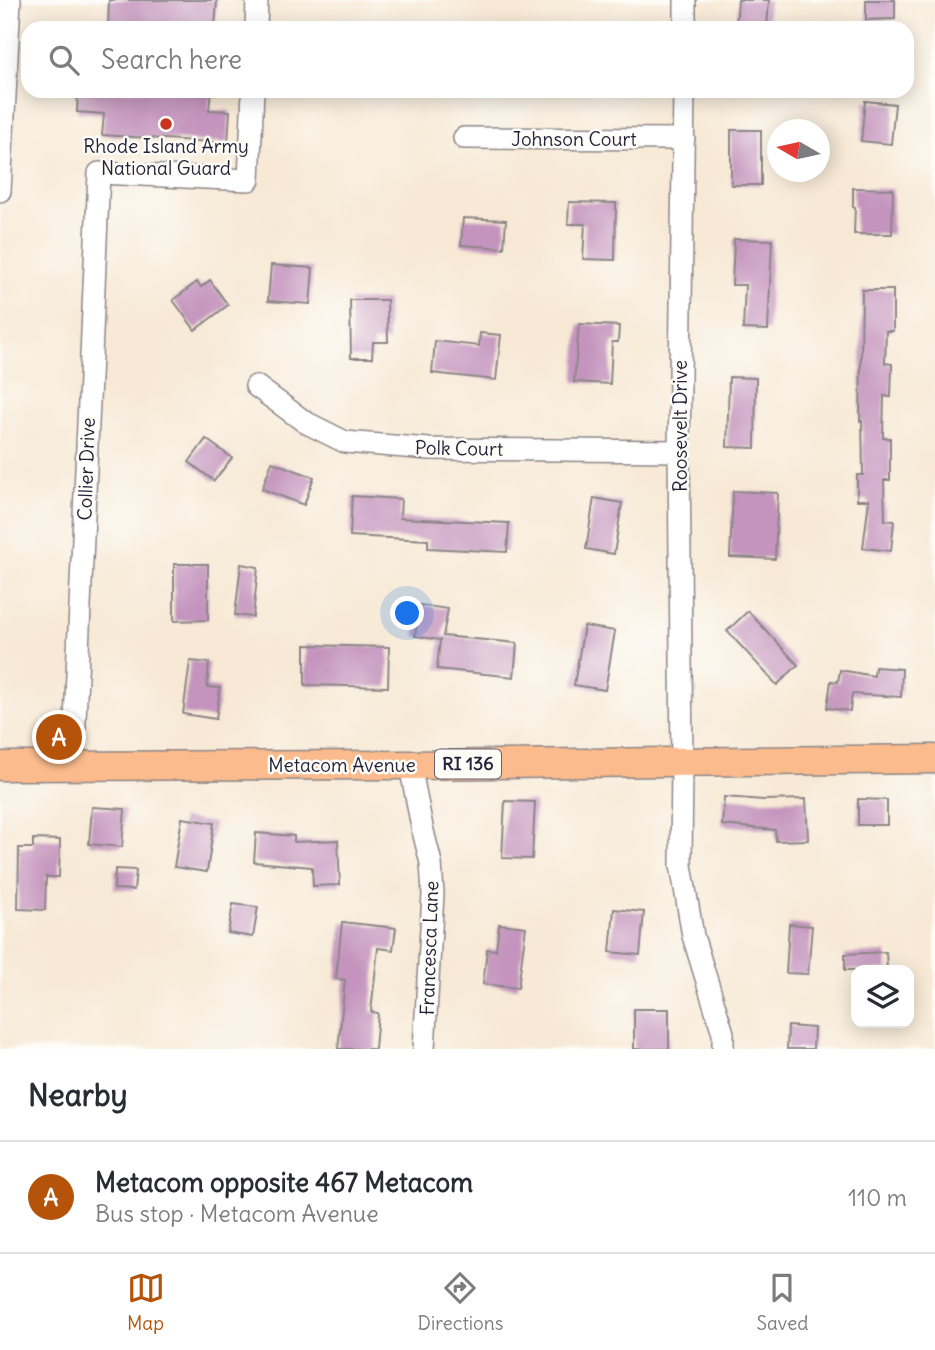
<!DOCTYPE html>
<meta charset="utf-8">
<style>
:root{--surface:#fff;--page:#f7f7f7;--text:#2b2b33;--muted:#7c7c81;--line:#e1e1e2;--accent:#b45309}
body{margin:0;font-family:Delius,sans-serif;background:var(--page);color:var(--text)}
.controls{position:absolute;right:21px;bottom:21px;display:grid;overflow:hidden;border-radius:14px;box-shadow:0 4px 18px #0003}
.controls button{width:63px;height:63px;display:grid;place-items:center;padding:0;border:0;border-bottom:2px solid var(--line);background:var(--surface);color:var(--text);font:35px sans-serif}
.compass{position:absolute;left:767px;top:119px;width:63px;height:63px;border-radius:50%;background:var(--surface);box-shadow:0 4px 18px #0003;rotate:279deg}
.you{position:absolute;left:408px;top:614px;width:24px;height:24px;margin:-18px;border:5px solid #fff;border-radius:50%;background:#1a73e8;box-shadow:0 0 0 10px #1a73e833}
.badge{display:grid;place-items:center;width:46px;height:46px;border-radius:50%;background:var(--accent);color:#fff;font-size:23px;font-weight:700}
.pin{position:absolute;translate:-50% -50%;border:4px solid #fff;box-shadow:0 2px 7px #0006}
.list{margin:0;padding:0;list-style:none}
h2{display:flex;justify-content:space-between;align-items:center;height:91px;margin:0;padding:0 28px;font-size:30px}
h2 small{font-size:23px;font-weight:400;color:var(--muted)}
.list li{display:grid;grid-template-columns:46px 1fr auto;gap:21px;align-items:center;box-sizing:border-box;height:112px;padding:0 28px;border-top:2px solid var(--line)}
.list b{display:block;font-size:26px;white-space:nowrap}
.list p{margin:0;font-size:23px;white-space:nowrap;color:var(--muted)}
.list em{font-size:23px;font-style:normal;color:var(--muted)}
.icon{flex:none;width:38px;height:38px;fill:none;stroke:currentColor;stroke-width:2;stroke-linecap:round;stroke-linejoin:round}
.map{position:relative;flex:none;width:935px;height:1049px;overflow:hidden}
.search{position:absolute;background:var(--surface);box-shadow:0 4px 18px #0003;left:21px;right:21px;top:21px;height:77px;display:flex;align-items:center;gap:18px;box-sizing:border-box;padding:0 24px;border-radius:21px;color:var(--muted);font-size:26px}
.sheet{height:203px;background:var(--surface)}
nav{display:flex;justify-content:space-around;align-items:center;box-sizing:border-box;height:98px;border-top:2px solid var(--line);background:var(--surface);font-size:19px;color:var(--muted)}
nav a{display:grid;justify-items:center;gap:4px}
nav .on{color:var(--accent)}
.map>svg:first-child{display:block}
.building{fill:#c494be}
.lines{fill:none;stroke-linecap:round;stroke-linejoin:round}
.minor-casing{stroke:#8c8688;stroke-width:24}
.major-casing{stroke:#8c8688;stroke-width:31}
.minor{stroke:#fff;stroke-width:21}
.major{stroke:#fbbb8c;stroke-width:28}
.poi-dot{fill:#c8321e;stroke:#fdfcf7;stroke-width:2.5}
.labels{text-anchor:middle;stroke-width:5;stroke-linejoin:round;paint-order:stroke}
.shield{fill:#fdfcf7;stroke:#646373;stroke-width:2}
.shield-label{font-size:18px;font-weight:bold;fill:#22223b}
.street-label{font-size:19px;fill:#22223b;stroke:#fdfcf7}
.poi-label{font-size:19px;fill:#22223b;stroke:#fdfcf7}
</style>
<div class="map">
<svg width="935" height="1049" viewBox="0 0 935 1049">
<rect width="100%" height="100%" fill="#fdfcf7"/>
<filter id="ink" filterUnits="userSpaceOnUse"><feTurbulence type="fractalNoise" baseFrequency=".0143" numOctaves="2"/><feDisplacementMap in="SourceGraphic" scale="14" xChannelSelector="R" yChannelSelector="G"/><feConvolveMatrix kernelMatrix="1 2 1 2 8 2 1 2 1" color-interpolation-filters="sRGB"/></filter>
<filter id="wash" filterUnits="userSpaceOnUse"><feTurbulence type="fractalNoise" baseFrequency=".00686" numOctaves="4" result="noise"/><feDisplacementMap in="SourceGraphic" scale="28" xChannelSelector="R" yChannelSelector="G"/><feGaussianBlur stdDeviation="1.57" result="paint"/><feColorMatrix in="noise" values="0 0 0 0 0 0 0 0 0 0 0 0 0 0 0 0 0 1.4 0 .05"/><feComposite in="paint" operator="in"/></filter>
<g filter="url(#wash)">
<rect width="100%" height="100%" fill="#f7e9d5"/>
<g id="blocks">
<!-- building -->
<path class="building" d="M109,0H217L215,28H108Z
M738,0H769L767,28H736Z
M866,0H895V19L866,20Z
M78,91H211L209,110L230,111L228,143L102,135L104,114L77,112Z
M865,101L895,104L891,144L861,141Z
M731,130H761V185H731Z
M853,188L893,189L892,234H854L855,207H853Z
M569,202L616,203L615,260L583,259L585,224H568Z
M463,218L506,220L504,248L461,245Z
M734,239L772,240L768,330L743,329L745,285H732Z
M271,265L313,268L310,304L268,301Z
M210,280L228,305L195,330L173,300L197,282L201,287Z
M862,290H893V331H886L885,363L892,364L891,397L884,396L883,438H890V480H884L885,520L894,521L891,551L863,548L869,500H857V475H863L862,421H860Z
M350,300H387L388,342H373L372,358H351Z
M579,324L619,326L618,342H612L610,384L574,382Z
M480,333L501,335L496,380L432,373L435,341L479,346Z
M729,377L756,378L755,448L727,447Z
M206,439L232,458L214,481L189,462Z
M272,462L314,477L304,505L262,489Z
M733,491L778,493L775,559L730,557Z
M352,496L401,499L400,518L509,523L507,552L428,548V540L350,536Z
M594,498L622,503L614,554L586,549Z
M174,564H208V620L174,621Z
M241,564L258,567L253,617L235,615Z
M420,605L448,609L443,636L517,643L514,677L437,669L440,640L415,636Z
M748,611L798,665L777,685L727,631Z
M584,626L615,631L605,690L574,685Z
M305,645L389,647L388,687L305,685Z
M190,661L209,663L207,687L220,688L216,719L183,714Z
M875,667L902,669L901,697L852,694L850,711L827,708L831,681L838,682L840,670L874,676Z
M724,797L764,800L806,799L808,840L776,841L775,830L722,825Z
M858,799L887,800V825H858Z
M505,801L535,802L532,859L502,858Z
M92,807L125,809L122,847L89,844Z
M182,818L214,823L207,872L174,867Z
M256,833L294,836V842L338,840L340,885L313,886L312,867L254,862Z
M33,839L60,840L59,877H46L45,910L18,909L19,848H33Z
M115,869L136,870L134,890L114,889Z
M233,904L258,907L253,937L228,933Z
M614,909L644,912L640,955L610,952Z
M342,922L396,928L393,950L378,948L371,1012L378,1013L375,1049H338L345,980L336,979Z
M499,924L526,927L518,988L483,984L487,949L496,950Z
M789,924L812,926L808,974L786,973Z
M886,952L887,970H845V954Z
M634,1009H669V1049H634Z
M788,1026L814,1028L813,1049H787Z"/>
</g>
</g>
<g filter="url(#ink)">
<use href="#blocks" fill-opacity="0" stroke="#8c8688" stroke-width="2"/>
<g class="lines">
<defs>
<path id="minor" d="M256,28L257,0
M685,28V0
M684,91L679,451L682,761L681,865L693,936L723,1033V1049
M464,138L684,139
M0,191L10,0
M256,386L305,422L345,442L429,449L679,451
M410,765L422,827L431,863L433,894L424,1049
M73,766L99,173L249,180L253,91"/>
<path id="major" d="M0,766L410,765L935,759"/>
</defs>
<!-- minor casing -->
<use href="#minor" class="minor-casing"/>
<!-- major casing -->
<use href="#major" class="major-casing"/>
<!-- minor -->
<use href="#minor" class="minor"/>
<!-- major -->
<use href="#major" class="major"/>
</g>
</g>
<!-- markers -->
<circle class="poi-dot" cx="166" cy="124" r="7"/>
<g class="labels">
<!-- shield labels -->
<rect class="shield" x="435" y="749.5" width="66" height="29" rx="5"/>
<g class="shield-label">
<text x="468" y="770">RI 136</text>
</g>
<!-- street labels -->
<g class="street-label">
<text x="574" y="146">Johnson Court</text>
<text transform="translate(680 426) rotate(-90)" y="7">Roosevelt Drive</text>
<text transform="translate(459 448) rotate(1)" y="7">Polk Court</text>
<text transform="translate(86 469) rotate(-88)" y="7">Collier Drive</text>
<text x="342" y="772">Metacom Avenue</text>
<text transform="translate(429 948) rotate(-88)" y="7">Francesca Lane</text>
</g>
<!-- poi labels -->
<g class="poi-label">
<text x="166" y="153">Rhode Island Army<tspan x="166" dy="22">National Guard</tspan></text>
</g>
</g>
</svg>
<div class="controls">
<button><svg class="icon" aria-label="layers" viewBox="0 0 24 24"><path d="M12 4l9 5-9 5-9-5zM3 14l9 5 9-5"/></svg></button>
</div>
<svg class="compass" viewBox="-18 -18 36 36"><path d="M0-13l5 13h-10z" fill="#e53935"/><path d="M0 13l5-13h-10z" fill="#7c7c81"/></svg>
<div class="you"></div>
<div class="pin badge" style="left:59px;top:737px">A</div>
<div class="search"><svg class="icon" aria-label="search" viewBox="0 0 24 24"><circle cx="10" cy="10" r="6"/><path d="M15 15l6 6"/></svg>Search here</div>
</div>
<section class="sheet">
<h2>Nearby<small></small></h2>
<ul class="list">
<li><span class="badge">A</span><div><b>Metacom opposite 467 Metacom</b><p>Bus stop · Metacom Avenue</p></div><em>110 m</em></li>
</ul>
</section>
<nav>
<a class="on"><svg class="icon" aria-label="map" viewBox="0 0 24 24"><path d="M3 6l6-2 6 2 6-2v14l-6 2-6-2-6 2zM9 4v14M15 6v14"/></svg>Map</a>
<a><svg class="icon" aria-label="directions" viewBox="0 0 24 24"><path d="M12 3l9 9-9 9-9-9zM9 14v-3h6M13 9l2 2-2 2"/></svg>Directions</a>
<a><svg class="icon" aria-label="saved" viewBox="0 0 24 24"><path d="M7 4h10v16l-5-4-5 4z"/></svg>Saved</a>
</nav>
